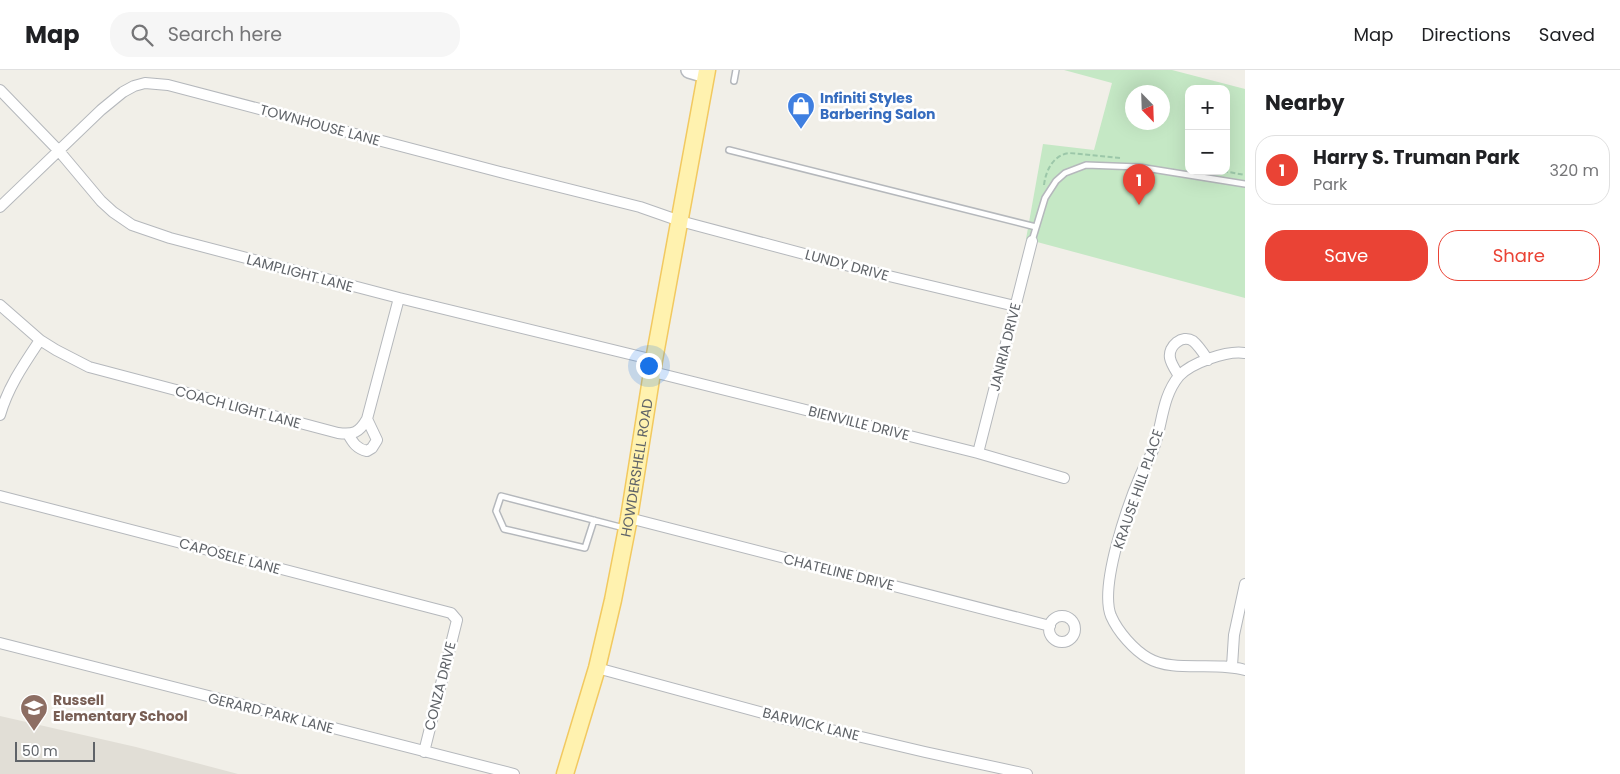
<!DOCTYPE html>
<meta charset="utf-8">
<style>
:root{--surface:#fff;--page:#f6f6f6;--text:#202124;--muted:#757577;--line:#e0e0e0;--accent:#ea4335}
body{margin:0;font-family:Poppins,sans-serif;background:var(--page);color:var(--text)}
.controls{position:absolute;right:15px;top:15px;display:grid;overflow:hidden;border-radius:10px;box-shadow:0 5px 20px #0002}
.controls button{width:45px;height:45px;display:grid;place-items:center;padding:0;border:0;border-bottom:1px solid var(--line);background:var(--surface);color:var(--text);font:25px sans-serif}
.compass{position:absolute;left:1125px;top:15px;width:45px;height:45px;border-radius:50%;background:var(--surface);box-shadow:0 5px 20px #0002;rotate:157deg}
.scale{position:absolute;left:15px;bottom:12px;width:80px;box-sizing:border-box;padding-left:5px;border:2px solid #5f6368;border-top:0;font-size:14px;line-height:18px;white-space:nowrap;color:#5f6368;-webkit-text-stroke:4px #fff;paint-order:stroke}
.you{position:absolute;left:648px;top:295px;width:18px;height:18px;margin:-12px;border:4px solid #fff;border-radius:50%;background:#1a73e8;box-shadow:0 0 0 8px #1a73e833}
.badge{display:grid;place-items:center;width:32px;height:32px;border-radius:50%;background:var(--accent);color:#fff;font-size:16px;font-weight:700}
.pin{position:absolute;translate:-50% -41px;filter:drop-shadow(0 1px 2px #0008)}
.pin::after{content:'';position:absolute;top:26px;width:18px;height:15px;background:inherit;clip-path:polygon(0 0,100% 0,50% 100%)}
.list{margin:0;padding:0;list-style:none}
h2{display:flex;justify-content:space-between;align-items:center;height:65px;margin:0;padding:0 20px;font-size:21px}
h2 small{font-size:16px;font-weight:400;color:var(--muted)}
.list li{display:grid;grid-template-columns:32px 1fr auto;gap:15px;align-items:center;box-sizing:border-box;height:70px;margin:0 10px 10px;padding:0 10px;border:1px solid var(--line);border-radius:20px}
.list b{display:block;font-size:19px;white-space:nowrap}
.list p{margin:0;font-size:16px;white-space:nowrap;color:var(--muted)}
.list em{font-size:16px;font-style:normal;color:var(--muted)}
.actions{display:flex;gap:10px;padding:15px 20px}
.actions a{flex:1;padding:11px 0;border:1px solid var(--accent);border-radius:20px;text-align:center;font-size:18px;color:var(--accent)}
.actions .main{background:var(--accent);color:#fff}
.icon{flex:none;width:28px;height:28px;fill:none;stroke:currentColor;stroke-width:2;stroke-linecap:round;stroke-linejoin:round}
.map{position:relative;flex:none;width:1245px;height:704px;overflow:hidden}
header{display:flex;align-items:center;gap:30px;box-sizing:border-box;height:70px;padding:0 25px;background:var(--surface);border-bottom:1px solid var(--line)}
header strong{font-size:24px}
nav{display:flex;gap:28px;margin-inline-start:auto;font-size:18px}
.search{width:350px;height:45px;background:var(--page);display:flex;align-items:center;gap:12px;box-sizing:border-box;padding:0 18px;border-radius:20px;color:var(--muted);font-size:19px}
main{display:flex}
aside{flex:1;background:var(--surface)}
.map>svg:first-child{display:block}
.education{fill:#e1ded6}
.green{fill:#c5e8c5;fill-rule:evenodd}
.lines{fill:none;stroke-linecap:round;stroke-linejoin:round}
.lane-casing{stroke:#b5b8bc;stroke-width:8}
.street-casing{stroke:#b5b8bc;stroke-width:12}
.secondary-casing{stroke:#b6babf;stroke-width:18}
.primary-casing{stroke:#f2c960;stroke-width:19}
.path{stroke:#9cc7a9;stroke-width:2;stroke-dasharray:5 2.5;stroke-linecap:butt}
.lane{stroke:#fff;stroke-width:5}
.street{stroke:#fff;stroke-width:10}
.secondary{stroke:#fff;stroke-width:15}
.primary{stroke:#fff2af;stroke-width:16}
.labels{text-anchor:middle;stroke-width:5;stroke-linejoin:round;paint-order:stroke}
.shop-label{font-size:14px;font-weight:bold;fill:#366cbe;stroke:#fff;text-anchor:start}
.street-label{font-size:14px;fill:#5f6368;stroke:#fff}
.education-label{font-size:14px;font-weight:bold;fill:#785e54;stroke:#fff;text-anchor:start}
</style>
<header>
<strong>Map</strong>
<div class="search"><svg class="icon" aria-label="search" viewBox="0 0 24 24"><circle cx="10" cy="10" r="6"/><path d="M15 15l6 6"/></svg>Search here</div>
<nav><a>Map</a><a>Directions</a><a>Saved</a></nav>
</header>
<main>
<div class="map">
<svg width="1245" height="704" viewBox="0 0 1245 704">
<rect width="100%" height="100%" fill="#f1efe8"/>
<!-- education -->
<path class="education" d="M0,646L136,677L238,704H0Z"/>
<!-- green -->
<path class="green" d="M1064,0H1172L1245,19V228L1026,169L1043,74L1094,80L1112,13ZM1189,19H1226V101H1189ZM1132,22H1162V52H1132Z"/>
<g class="lines">
<defs>
<path id="lane" d="M734,11L736,0
M729,80L1036,157
M1032,171L1045,128L1056,111L1065,103L1086,95L1139,97L1245,114
M594,450L585,478L504,459L496,441L501,426L624,458"/>
<path id="street" d="M0,20L59,81L101,131L113,142L132,155L170,168L399,228L654,290
M0,137L101,40L123,22L134,16L145,13L168,15L500,102L640,137L680,151L872,202L1015,236
M0,235L40,270L56,280L89,297L338,363C353,365 359,363 367,349L399,228
M1245,283C1227,280 1191,293 1179,306C1161,328 1163,355 1153,380C1150,388 1144,396 1141,404C1128,434 1099,516 1111,546C1118,562 1134,580 1148,588C1173,603 1215,591 1245,600
M653,302L978,383L1064,408
M1179,306C1176,301 1171,294 1170,288C1168,276 1182,264 1193,271C1199,276 1204,284 1208,290
M0,345C8,317 24,294 40,270
M348,364C353,373 357,379 367,381L372,378L377,370L367,349
M978,383L1032,171
M0,426L451,543L457,550L424,682
M629,448L1050,556
M1049 559a13 13 0 1 1 26 0a13 13 0 1 1-26 0Z
M0,573L514,704
M1232,596L1234,565L1245,514
M597,598L785,649L925,682L1027,704"/>
<path id="secondary" d="M689,0L706,5"/>
<g id="primary">
<path id="s1" d="M565,704L597,598L613,530L629,448L654,290L707,0"/>
</g>
</defs>
<!-- lane casing -->
<use href="#lane" class="lane-casing"/>
<!-- street casing -->
<use href="#street" class="street-casing"/>
<!-- secondary casing -->
<use href="#secondary" class="secondary-casing"/>
<!-- primary casing -->
<use href="#primary" class="primary-casing"/>
<!-- path -->
<path class="path" d="M1223,101L1245,105
M1044,115C1046,99 1054,85 1069,83L1120,88"/>
<!-- lane -->
<use href="#lane" class="lane"/>
<!-- street -->
<use href="#street" class="street"/>
<!-- secondary -->
<use href="#secondary" class="secondary"/>
<!-- primary -->
<use href="#primary" class="primary"/>
</g>
<!-- icons -->
<defs>
<symbol id="shop-pin" viewBox="-11 -11 22 30"><path d="M0 17L-7.5 6A9.5 9.5 0 1 1 7.5 6Z" fill="#3f7fe0" stroke="#fff"/><path d="M-5-2.5h2.3a2.7 3.5 0 0 1 5.4 0H5L5.5 6h-11ZM-1.5-2.5h3a1.5 2.3 0 0 0-3 0Z" fill="#fff"/></symbol>
<symbol id="school-pin" viewBox="-11 -11 22 30"><path d="M0 17L-7.5 6A9.5 9.5 0 1 1 7.5 6Z" fill="#8d6e63" stroke="#fff"/><path d="M0-5L7-2L0 1L-7-2ZM-4 1L0 2.5L4 1V4Q0 6-4 4Z" fill="#fff"/></symbol>
</defs>
<g fill-rule="evenodd">
<use href="#shop-pin" x="785" y="20" width="32" height="43"/>
<use href="#school-pin" x="18" y="622" width="32" height="43"/>
</g>
<g class="labels">
<!-- shop labels -->
<g class="shop-label">
<text x="820" y="33">Infiniti Styles<tspan x="820" dy="16">Barbering Salon</tspan></text>
</g>
<!-- street labels -->
<g class="street-label">
<text transform="translate(320 55) rotate(15)" y="5">TOWNHOUSE LANE</text>
<text transform="translate(847 195) rotate(15)" y="5">LUNDY DRIVE</text>
<text transform="translate(300 203) rotate(15)" y="5">LAMPLIGHT LANE</text>
<text transform="translate(1005 277) rotate(-76)" y="5">JANRIA DRIVE</text>
<text transform="translate(238 337) rotate(15)" y="5">COACH LIGHT LANE</text>
<text transform="translate(859 353) rotate(14)" y="5">BIENVILLE DRIVE</text>
<text dy="5" stroke="none"><textPath href="#s1" startOffset="315">HOWDERSHELL ROAD</textPath></text>
<text transform="translate(1138 419) rotate(-71)" y="5">KRAUSE HILL PLACE</text>
<text transform="translate(230 486) rotate(15)" y="5">CAPOSELE LANE</text>
<text transform="translate(839 502) rotate(14)" y="5">CHATELINE DRIVE</text>
<text transform="translate(440 616) rotate(-76)" y="5">CONZA DRIVE</text>
<text transform="translate(271 643) rotate(14)" y="5">GERARD PARK LANE</text>
<text transform="translate(811 654) rotate(14)" y="5">BARWICK LANE</text>
</g>
<!-- education labels -->
<g class="education-label">
<text x="53" y="635">Russell<tspan x="53" dy="16">Elementary School</tspan></text>
</g>
</g>
</svg>
<div class="controls">
<button>+</button>
<button>−</button>
</div>
<svg class="compass" viewBox="-18 -18 36 36"><path d="M0-13l5 13h-10z" fill="#e53935"/><path d="M0 13l5-13h-10z" fill="#757577"/></svg>
<div class="scale">50 m</div>
<div class="you"></div>
<div class="pin badge" style="left:1139px;top:135px">1</div>
</div>
<aside>
<h2>Nearby<small></small></h2>
<ul class="list">
<li><span class="badge">1</span><div><b>Harry S. Truman Park</b><p>Park</p></div><em>320 m</em></li>
</ul>
<div class="actions"><a class="main">Save</a><a>Share</a></div>
</aside>
</main>
